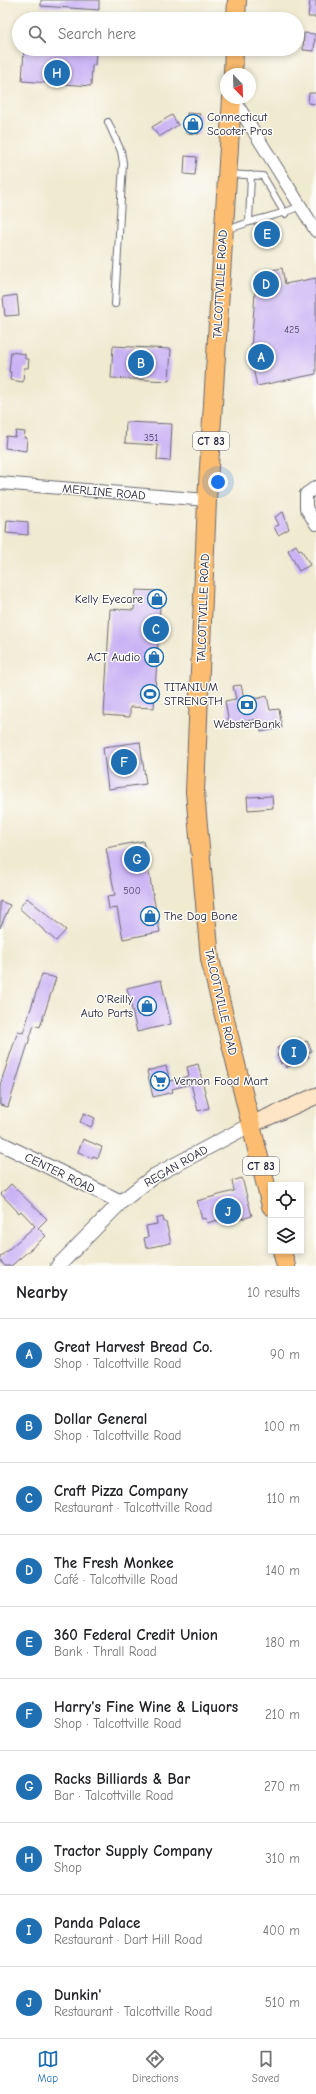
<!DOCTYPE html>
<meta charset="utf-8">
<style>
:root{--surface:#fff;--page:#f2f2f2;--text:#202124;--muted:#757577;--line:#e0e0e0;--accent:#1f6fb2}
body{margin:0;font-family:"Comic Neue",sans-serif;background:var(--page);color:var(--text)}
.controls{position:absolute;right:12px;bottom:12px;display:grid;overflow:hidden;border-radius:0px;box-shadow:0 2px 6px #0003}
.controls button{width:36px;height:36px;display:grid;place-items:center;padding:0;border:0;border-bottom:1px solid var(--line);background:var(--surface);color:var(--text);font:20px sans-serif}
.compass{position:absolute;left:220px;top:68px;width:36px;height:36px;border-radius:50%;background:var(--surface);box-shadow:0 2px 6px #0003;rotate:157deg}
.you{position:absolute;left:218px;top:482px;width:14px;height:14px;margin:-10px;border:3px solid #fff;border-radius:50%;background:#1a73e8;box-shadow:0 0 0 6px #1a73e833}
.badge{display:grid;place-items:center;width:26px;height:26px;border-radius:50%;background:var(--accent);color:#fff;font-size:13px;font-weight:700}
.pin{position:absolute;translate:-50% -50%;border:2px solid #fff;box-shadow:0 1px 4px #0006}
.list{margin:0;padding:0;list-style:none}
h2{display:flex;justify-content:space-between;align-items:center;height:52px;margin:0;padding:0 16px;font-size:17px}
h2 small{font-size:13px;font-weight:400;color:var(--muted)}
.list li{display:grid;grid-template-columns:26px 1fr auto;gap:12px;align-items:center;box-sizing:border-box;height:72px;padding:0 16px;border-top:1px solid var(--line)}
.list b{display:block;font-size:15px;white-space:nowrap}
.list p{margin:0;font-size:13px;white-space:nowrap;color:var(--muted)}
.list em{font-size:13px;font-style:normal;color:var(--muted)}
.icon{flex:none;width:22px;height:22px;fill:none;stroke:currentColor;stroke-width:2;stroke-linecap:round;stroke-linejoin:round}
.map{position:relative;flex:none;width:316px;height:1266px;overflow:hidden}
.search{position:absolute;background:var(--surface);box-shadow:0 2px 6px #0003;left:12px;right:12px;top:12px;height:44px;display:flex;align-items:center;gap:10px;box-sizing:border-box;padding:0 14px;border-radius:22px;color:var(--muted);font-size:15px}
.sheet{height:772px;background:var(--surface)}
nav{display:flex;justify-content:space-around;align-items:center;box-sizing:border-box;height:56px;border-top:1px solid var(--line);background:var(--surface);font-size:11px;color:var(--muted)}
nav a{display:grid;justify-items:center;gap:2px}
nav .on{color:var(--accent)}
.map>svg:first-child{display:block}
.building{fill:#cab3f5}
.lines{fill:none;stroke-linecap:round;stroke-linejoin:round}
.service-casing{stroke:#6a6870;stroke-width:8}
.minor-casing{stroke:#6a6870;stroke-width:14}
.tertiary-casing{stroke:#6a6870;stroke-width:16}
.secondary-casing{stroke:#6a6870;stroke-width:18}
.primary-casing{stroke:#6a6870;stroke-width:20}
.service{stroke:#fff;stroke-width:6}
.minor{stroke:#fff;stroke-width:12}
.tertiary{stroke:#fff;stroke-width:14}
.secondary{stroke:#fee5c5;stroke-width:16}
.primary{stroke:#fcbd6f;stroke-width:18}
.labels{text-anchor:middle;stroke-width:3;stroke-linejoin:round;paint-order:stroke}
.number-label{font-size:10px;fill:#4c466a}
.shield{fill:#fdfcf7;stroke:#646373;stroke-width:1}
.shield-label{font-size:11px;font-weight:bold;fill:#22223b}
.poi-label{font-size:12px;fill:#22223b;stroke:#fdfcf7;text-anchor:start}
.street-label{font-size:12px;fill:#22223b;stroke:#fdfcf7}
</style>
<div class="map">
<svg width="316" height="1266" viewBox="0 0 316 1266">
<rect width="100%" height="100%" fill="#fdfcf7"/>
<filter id="ink" filterUnits="userSpaceOnUse"><feTurbulence type="fractalNoise" baseFrequency=".025" numOctaves="2"/><feDisplacementMap in="SourceGraphic" scale="8" xChannelSelector="R" yChannelSelector="G"/><feConvolveMatrix kernelMatrix="1 2 1 2 8 2 1 2 1" color-interpolation-filters="sRGB"/></filter>
<filter id="wash" filterUnits="userSpaceOnUse"><feTurbulence type="fractalNoise" baseFrequency=".012" numOctaves="4" result="noise"/><feDisplacementMap in="SourceGraphic" scale="16" xChannelSelector="R" yChannelSelector="G"/><feGaussianBlur stdDeviation="0.9" result="paint"/><feColorMatrix in="noise" values="0 0 0 0 0 0 0 0 0 0 0 0 0 0 0 0 0 1.4 0 .05"/><feComposite in="paint" operator="in"/></filter>
<g filter="url(#wash)">
<rect width="100%" height="100%" fill="#f0ead1"/>
<g id="blocks">
<!-- building -->
<path class="building" d="M41,0H99V10L41,6Z
M310,0H316V17H308Z
M304,33L315,34L314,51L303,50Z
M24,49H93V51H96L95,65H92L91,86L22,81Z
M309,93H316V104L308,103Z
M187,113L200,114L199,134L186,133Z
M172,115L178,125L159,137L152,127Z
M185,156L197,157L195,175L184,174Z
M275,223L279,237L258,243L254,229Z
M282,268L285,284L316,278V374L257,386L252,364L250,363L256,279H258V273Z
M17,295L19,315L5,316L3,297Z
M113,346L171,349L169,381L111,378Z
M11,352L25,354V359H29L28,368H24L23,382L10,380L11,372H9Z
M126,422L172,424L170,461L157,460L158,445L125,443Z
M16,431L25,432L24,438H27L26,451L5,448L6,436L15,437Z
M283,512L289,529L278,535L274,527L279,525L275,517Z
M7,520L28,522V535L6,533Z
M296,545L299,550L301,549L310,565L299,571L288,550Z
M136,590L161,591L154,708L130,707V717L104,715L110,609L134,610Z
M241,685L244,698L255,696L256,699L267,696L270,710L279,709L282,728L261,732L258,719L242,722L243,725L235,726L234,723L229,724L225,701L236,699L233,686Z
M140,742L146,784L108,789L103,747Z
M272,796L273,808L248,810L247,797Z
M143,841L160,932L123,939L117,908L109,909L107,896L115,895L106,848Z
M27,898L66,930L56,941L19,908Z
M0,901L10,905L0,928Z
M42,974L56,978L40,1027L34,1025L8,1107L0,1105V1085L18,1031L23,1033Z
M161,980L171,1024L137,1032L127,988Z
M300,1038L302,1043L307,1041L312,1051L307,1053L309,1057L286,1068L284,1062L281,1064L277,1055L280,1053L277,1048Z
M198,1064L209,1108L198,1111L191,1084L172,1089L173,1092L153,1097L147,1071L166,1066L170,1081L189,1076L187,1067Z
M84,1113L95,1118L91,1127L80,1122Z
M83,1139L102,1147L98,1158L93,1156L92,1158L78,1152Z
M242,1178L252,1216L241,1219L240,1214L207,1223L206,1218L202,1219L197,1201L234,1191L232,1181Z
M11,1184L47,1219L38,1228L46,1236L11,1266H5L0,1260V1257L35,1226L21,1211L19,1213L1,1194Z
M163,1217L164,1222H166L171,1243L146,1248L144,1238L148,1237L146,1226L157,1224L156,1219Z"/>
</g>
</g>
<g filter="url(#ink)">
<use href="#blocks" fill-opacity="0" stroke="#6a6870" stroke-width="1"/>
<g class="lines">
<defs>
<path id="service" d="M108,122L121,151L123,163L115,304
M228,174L263,176L285,214
M249,222L251,175
M226,228C236,228 240,225 250,222C268,216 282,215 300,206"/>
<path id="minor" d="M233,98L316,231
M0,483L207,500
M316,487L306,494V508L316,524"/>
<path id="tertiary" d="M0,1143L121,1202
M58,1266L121,1202L154,1176L250,1125"/>
<path id="secondary" d="M250,1125L316,1096"/>
<path id="primary" d="M236,19L237,0
M233,74L234,49
M232,98L207,500L195,792L210,959L271,1206
M282,1251L286,1266"/>
</defs>
<!-- service casing -->
<use href="#service" class="service-casing"/>
<!-- minor casing -->
<use href="#minor" class="minor-casing"/>
<!-- tertiary casing -->
<use href="#tertiary" class="tertiary-casing"/>
<!-- secondary casing -->
<use href="#secondary" class="secondary-casing"/>
<!-- primary casing -->
<use href="#primary" class="primary-casing"/>
<!-- service -->
<use href="#service" class="service"/>
<!-- minor -->
<use href="#minor" class="minor"/>
<!-- tertiary -->
<use href="#tertiary" class="tertiary"/>
<!-- secondary -->
<use href="#secondary" class="secondary"/>
<!-- primary -->
<use href="#primary" class="primary"/>
</g>
</g>
<!-- icons -->
<defs>
<symbol id="shop-ring" viewBox="-11 -11 22 22"><circle r="9.5" fill="#fdfcf7" stroke="#1f6fb2" stroke-width="1.5"/><path d="M-5-2.5h2.3a2.7 3.5 0 0 1 5.4 0H5L5.5 6h-11ZM-1.5-2.5h3a1.5 2.3 0 0 0-3 0Z" fill="#1f6fb2"/></symbol>
<symbol id="stadium-ring" viewBox="-11 -11 22 22"><circle r="9.5" fill="#fdfcf7" stroke="#1f6fb2" stroke-width="1.5"/><path d="M0-5a6.5 5 0 1 0 0 10a6.5 5 0 1 0 0-10ZM-3.5-1.8h7v3.6h-7Z" fill="#1f6fb2"/></symbol>
<symbol id="bank-ring" viewBox="-11 -11 22 22"><circle r="9.5" fill="#fdfcf7" stroke="#1f6fb2" stroke-width="1.5"/><path d="M-6-4H6V4H-6ZM0-2.3a2.3 2.3 0 1 0 0 4.6a2.3 2.3 0 1 0 0-4.6Z" fill="#1f6fb2"/></symbol>
<symbol id="supermarket-ring" viewBox="-11 -11 22 22"><circle r="9.5" fill="#fdfcf7" stroke="#1f6fb2" stroke-width="1.5"/><path d="M-6-5.5h2.5l.6 2H6L4.5 2H-2.5L-4.4-4H-6ZM-1.5 3.2a1.3 1.3 0 1 0 .1 0ZM3 3.2a1.3 1.3 0 1 0 .1 0Z" fill="#1f6fb2"/></symbol>
</defs>
<g fill-rule="evenodd">
<use href="#shop-ring" x="182" y="113" width="22" height="22"/>
<use href="#shop-ring" x="146" y="588" width="22" height="22"/>
<use href="#shop-ring" x="143" y="646" width="22" height="22"/>
<use href="#stadium-ring" x="139" y="683" width="22" height="22"/>
<use href="#bank-ring" x="236" y="694" width="22" height="22"/>
<use href="#shop-ring" x="139" y="905" width="22" height="22"/>
<use href="#shop-ring" x="136" y="995" width="22" height="22"/>
<use href="#supermarket-ring" x="149" y="1070" width="22" height="22"/>
</g>
<g class="labels">
<!-- number labels -->
<g class="number-label">
<text x="292" y="333">425</text>
<text x="151" y="441">351</text>
<text x="132" y="894">500</text>
</g>
<!-- shield labels -->
<g class="shield">
<rect x="193" y="432" width="36" height="18" rx="3"/>
<rect x="243" y="1157" width="36" height="18" rx="3"/>
</g>
<g class="shield-label">
<text x="211" y="445">CT 83</text>
<text x="261" y="1170">CT 83</text>
</g>
<!-- poi labels -->
<g class="poi-label">
<text x="207" y="121">Connecticut<tspan x="207" dy="14">Scooter Pros</tspan></text>
<text x="143" y="603" text-anchor="end">Kelly Eyecare</text>
<text x="140" y="661" text-anchor="end">ACT Audio</text>
<text x="164" y="691">TITANIUM<tspan x="164" dy="14">STRENGTH</tspan></text>
<text x="247" y="728" text-anchor="middle">WebsterBank</text>
<text x="164" y="920">The Dog Bone</text>
<text x="133" y="1003" text-anchor="end">O'Reilly<tspan x="133" dy="14">Auto Parts</tspan></text>
<text x="174" y="1085">Vernon Food Mart</text>
</g>
<!-- street labels -->
<g class="street-label">
<text transform="translate(220 284) rotate(-87)" y="4">TALCOTTVILLE ROAD</text>
<text transform="translate(104 492) rotate(5)" y="4">MERLINE ROAD</text>
<text transform="translate(203 608) rotate(-88)" y="4">TALCOTTVILLE ROAD</text>
<text transform="translate(221 1002) rotate(77)" y="4">TALCOTTVILLE ROAD</text>
<text transform="translate(176 1166) rotate(-30)" y="4">REGAN ROAD</text>
<text transform="translate(60 1173) rotate(26)" y="4">CENTER ROAD</text>
</g>
</g>
</svg>
<div class="controls">
<button><svg class="icon" aria-label="locate" viewBox="0 0 24 24"><circle cx="12" cy="12" r="6"/><path d="M12 2v4M12 18v4M2 12h4M18 12h4"/></svg></button>
<button><svg class="icon" aria-label="layers" viewBox="0 0 24 24"><path d="M12 4l9 5-9 5-9-5zM3 14l9 5 9-5"/></svg></button>
</div>
<svg class="compass" viewBox="-18 -18 36 36"><path d="M0-13l5 13h-10z" fill="#e53935"/><path d="M0 13l5-13h-10z" fill="#757577"/></svg>
<div class="you"></div>
<div class="pin badge" style="left:261px;top:357px">A</div>
<div class="pin badge" style="left:141px;top:363px">B</div>
<div class="pin badge" style="left:156px;top:629px">C</div>
<div class="pin badge" style="left:266px;top:284px">D</div>
<div class="pin badge" style="left:267px;top:234px">E</div>
<div class="pin badge" style="left:124px;top:762px">F</div>
<div class="pin badge" style="left:137px;top:859px">G</div>
<div class="pin badge" style="left:57px;top:73px">H</div>
<div class="pin badge" style="left:294px;top:1052px">I</div>
<div class="pin badge" style="left:228px;top:1211px">J</div>
<div class="search"><svg class="icon" aria-label="search" viewBox="0 0 24 24"><circle cx="10" cy="10" r="6"/><path d="M15 15l6 6"/></svg>Search here</div>
</div>
<section class="sheet">
<h2>Nearby<small>10 results</small></h2>
<ul class="list">
<li><span class="badge">A</span><div><b>Great Harvest Bread Co.</b><p>Shop · Talcottville Road</p></div><em>90 m</em></li>
<li><span class="badge">B</span><div><b>Dollar General</b><p>Shop · Talcottville Road</p></div><em>100 m</em></li>
<li><span class="badge">C</span><div><b>Craft Pizza Company</b><p>Restaurant · Talcottville Road</p></div><em>110 m</em></li>
<li><span class="badge">D</span><div><b>The Fresh Monkee</b><p>Café · Talcottville Road</p></div><em>140 m</em></li>
<li><span class="badge">E</span><div><b>360 Federal Credit Union</b><p>Bank · Thrall Road</p></div><em>180 m</em></li>
<li><span class="badge">F</span><div><b>Harry's Fine Wine &amp; Liquors</b><p>Shop · Talcottville Road</p></div><em>210 m</em></li>
<li><span class="badge">G</span><div><b>Racks Billiards &amp; Bar</b><p>Bar · Talcottville Road</p></div><em>270 m</em></li>
<li><span class="badge">H</span><div><b>Tractor Supply Company</b><p>Shop</p></div><em>310 m</em></li>
<li><span class="badge">I</span><div><b>Panda Palace</b><p>Restaurant · Dart Hill Road</p></div><em>400 m</em></li>
<li><span class="badge">J</span><div><b>Dunkin'</b><p>Restaurant · Talcottville Road</p></div><em>510 m</em></li>
</ul>
</section>
<nav>
<a class="on"><svg class="icon" aria-label="map" viewBox="0 0 24 24"><path d="M3 6l6-2 6 2 6-2v14l-6 2-6-2-6 2zM9 4v14M15 6v14"/></svg>Map</a>
<a><svg class="icon" aria-label="directions" viewBox="0 0 24 24"><path d="M12 3l9 9-9 9-9-9zM9 14v-3h6M13 9l2 2-2 2"/></svg>Directions</a>
<a><svg class="icon" aria-label="saved" viewBox="0 0 24 24"><path d="M7 4h10v16l-5-4-5 4z"/></svg>Saved</a>
</nav>
